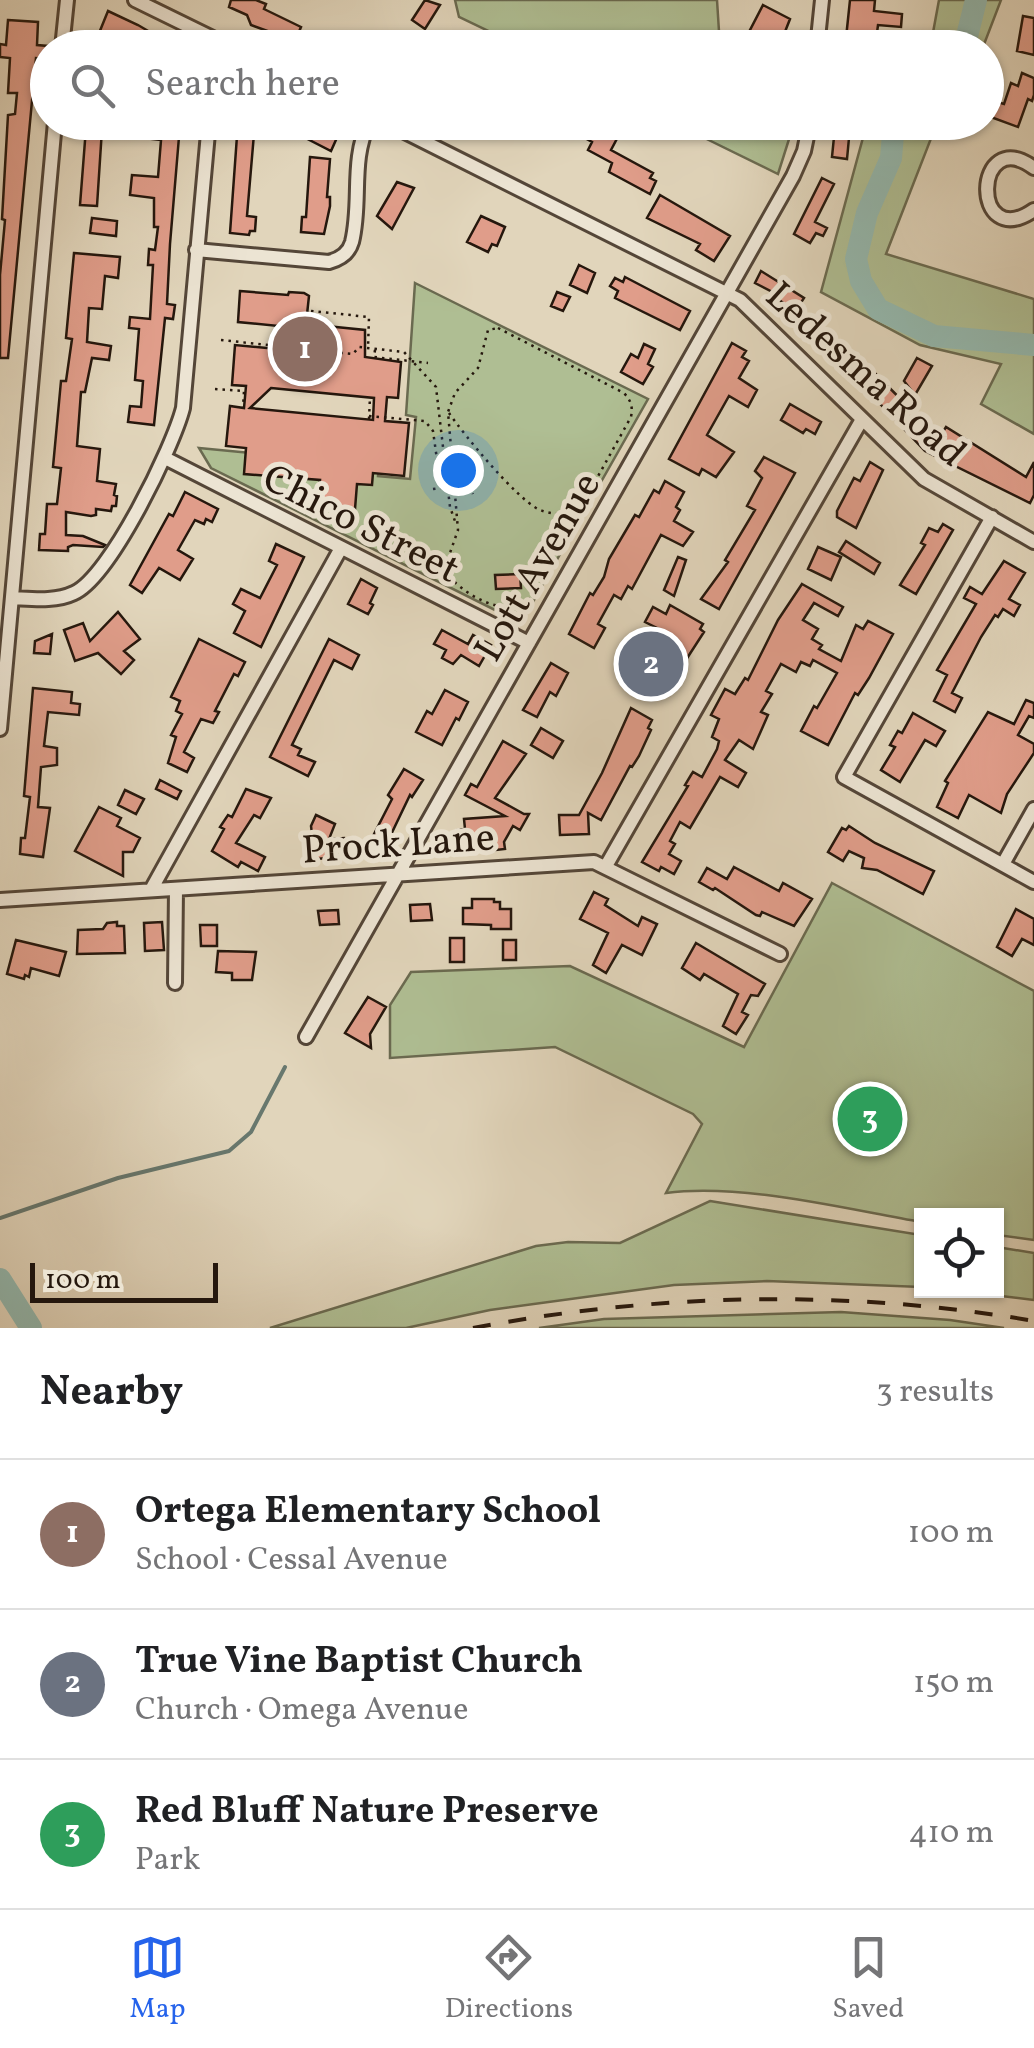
<!DOCTYPE html>
<meta charset="utf-8">
<style>
:root{--surface:#fff;--page:#f6f6f6;--text:#202124;--muted:#757577;--line:#e0e0e0;--accent:#2563eb}
body{margin:0;font-family:Vollkorn,serif;background:var(--page);color:var(--text)}
.controls{position:absolute;right:30px;bottom:30px;display:grid;overflow:hidden;border-radius:0px;box-shadow:0 2px 8px #0004}
.controls button{width:90px;height:90px;display:grid;place-items:center;padding:0;border:0;border-bottom:2px solid var(--line);background:var(--surface);color:var(--text);font:50px sans-serif}
.scale{position:absolute;left:30px;bottom:25px;width:188px;box-sizing:border-box;padding-left:10px;border:5px solid #25170d;border-top:0;font-size:28px;line-height:35px;white-space:nowrap;color:#25170d;-webkit-text-stroke:8px #ece4d3;paint-order:stroke}
.you{position:absolute;left:458px;top:470px;width:35px;height:35px;margin:-25px;border:8px solid #fff;border-radius:50%;background:#1a73e8;box-shadow:0 0 0 15px #1a73e833}
.badge{display:grid;place-items:center;width:65px;height:65px;border-radius:50%;background:var(--accent);color:#fff;font-size:32px;font-weight:700}
.pin{position:absolute;translate:-50% -50%;border:5px solid #fff;box-shadow:0 2px 10px #0006}
.list{margin:0;padding:0;list-style:none}
h2{display:flex;justify-content:space-between;align-items:center;height:130px;margin:0;padding:0 40px;font-size:42px}
h2 small{font-size:32px;font-weight:400;color:var(--muted)}
.list li{display:grid;grid-template-columns:65px 1fr auto;gap:30px;align-items:center;box-sizing:border-box;height:150px;padding:0 40px;border-top:2px solid var(--line)}
.list b{display:block;font-size:38px;white-space:nowrap}
.list p{margin:0;font-size:32px;white-space:nowrap;color:var(--muted)}
.list em{font-size:32px;font-style:normal;color:var(--muted)}
.icon{flex:none;width:55px;height:55px;fill:none;stroke:currentColor;stroke-width:2;stroke-linecap:round;stroke-linejoin:round}
.map{position:relative;flex:none;width:1034px;height:1328px;overflow:hidden}
.search{position:absolute;background:var(--surface);box-shadow:0 2px 8px #0004;left:30px;right:30px;top:30px;height:110px;display:flex;align-items:center;gap:25px;box-sizing:border-box;padding:0 35px;border-radius:55px;color:var(--muted);font-size:38px}
.sheet{height:580px;background:var(--surface)}
nav{display:flex;justify-content:space-around;align-items:center;box-sizing:border-box;height:140px;border-top:2px solid var(--line);background:var(--surface);font-size:28px;color:var(--muted)}
nav a{display:grid;justify-items:center;gap:5px}
nav .on{color:var(--accent)}
.map>svg:first-child{display:block}
.green{fill:#afbe93;stroke:#6a6a50;stroke-width:2.5}
.lines{fill:none;stroke-linecap:round;stroke-linejoin:round}
.stream{stroke:#68786e;stroke-width:4}
.river{stroke:#94b9af;stroke-width:22}
.building{fill:#e09d8a;stroke:#25170d;stroke-width:2.5;fill-rule:evenodd}
.minor-casing{stroke:#544638;stroke-width:18}
.path{stroke:#25170d;stroke-width:2.5;stroke-dasharray:2.5 5;stroke-linecap:butt}
.minor{stroke:#ece4d3;stroke-width:12}
.rail{stroke:#25170d;stroke-width:4;stroke-dasharray:18 18;stroke-linecap:butt}
.labels{text-anchor:middle;stroke-width:10;stroke-linejoin:round;paint-order:stroke}
.street-label{font-size:40px;fill:#25170d;stroke:#ece4d3}
</style>
<div class="map">
<svg width="1034" height="1328" viewBox="0 0 1034 1328">
<rect width="100%" height="100%" fill="#e1d5bb"/>
<filter id="stains"><feTurbulence type="fractalNoise" baseFrequency=".002" numOctaves="4"/><feColorMatrix values="0 0 0 0 .2 0 0 0 0 .09 0 0 0 0 .02 0 0 0 .5 -.17"/></filter>
<radialGradient id="worn" r=".72"><stop offset=".6" stop-color="#630" stop-opacity="0"/><stop offset="1" stop-color="#630" stop-opacity=".3"/></radialGradient>
<!-- green -->
<path class="green" d="M455,0H717L720,47H522L459,17Z
M939,0H1001L983,47H922L932,38Z
M674,123H765L790,136L778,174Z
M867,123H937L886,254L1034,299V434L981,404L1001,364L920,345L821,292Z
M415,283L648,399L521,623L211,468L199,448L379,465L378,476L410,479L416,417L406,415Z
M832,883L1034,991V1240L997,1235L996,1216H922L921,1222C845,1209 743,1183 666,1193L702,1124L693,1114L555,1047L390,1058V1005L411,972L570,966L744,1047Z
M710,1201L921,1235V1287L767,1281L674,1285L490,1310L406,1328H270L536,1246L568,1242L620,1243Z
M997,1247L1034,1253V1300L959,1291L996,1290Z
M841,1312L950,1320L1004,1328H539L604,1319Z"/>
<g class="lines">
<!-- stream -->
<path class="stream" d="M0,1218L118,1178L229,1151L251,1132L285,1067"/>
<!-- river -->
<path class="river" d="M960,48L967,36L976,0
M894,122L891,158L867,213L856,259L861,281L878,309L934,336L1034,345
M0,1279L31,1328"/>
</g>
<!-- building -->
<path class="building" d="M231,0H256L266,4L264,9L301,27L295,41L251,25L247,15L229,7Z
M425,0L440,5L425,29L412,20Z
M850,0H875L874,11L902,14L901,27L878,25L875,48H848L849,38H846Z
M763,5L790,19L779,47L749,32Z
M108,11L138,25L177,48H132L133,42L116,33L112,48H93Z
M1023,16L1034,18V55L1017,51Z
M8,20L38,22L37,45L48,46V59L36,58L8,358H0V275L5,220L2,219L8,115L15,114L17,93H8L10,58L0,57V44L6,45Z
M1022,73L1034,78V95L1032,101L1028,99L1018,127L988,116L994,101L1004,104L1011,83L1018,86Z
M150,122H180L183,126L182,137H179L170,244L167,304L175,305L173,319L165,318L154,425L128,422L130,406L141,407L143,381L135,380L139,329L129,328L130,317L150,319L153,265H148L149,249L155,250L158,227H154V198L130,195L132,175L158,177L161,140L134,137L135,126H149Z
M238,122H255L247,216L256,217L255,231H250L249,235L230,233Z
M294,122H319L339,133L331,151L290,130Z
M456,122H495L488,138L478,133L475,138L463,132L466,127Z
M556,122H585L595,128L598,122H605L621,131L611,150L653,173L650,178L656,181L650,194L609,172L612,163L588,150L592,142Z
M86,128L102,129L97,206L80,205Z
M834,137L849,138L847,159L832,157Z
M310,157L330,159L327,197H330V206L324,234L301,232L302,217H306Z
M822,178L834,184L815,222L827,228L823,236L816,233L810,243L794,234Z
M397,182L414,188L392,229L377,216Z
M660,195L730,236L714,261L696,250L700,244L647,218Z
M481,216L505,227L497,246L492,244L488,252L467,242Z
M92,218L117,221L116,236L90,233Z
M74,253L120,257L118,278L105,276L102,309L89,308L87,342L111,346L109,360L92,358L85,392H81L77,446L100,449L97,481L116,484L114,495L117,496L116,506H112L111,511L96,509V515L91,516L66,512V535L83,536L105,545L103,547L73,545L68,547V551L39,550L40,534H45L47,504H57L61,468L53,467L61,381H66L72,339L66,338Z
M579,265L595,273L587,293L570,285Z
M761,271L804,298L795,312L778,299L780,296L755,283Z
M625,277L690,311L680,330L615,298L618,291L610,286L615,278L623,282Z
M240,291L288,295L289,292L304,293L309,296L306,324L365,330V357L401,362L398,398L387,397L385,421L409,423L404,476L373,473L372,485L357,484L355,509L317,505L320,480L244,474L246,448L226,446L230,406L244,408L246,386L232,385L235,345L287,350L289,327L238,322ZM271,388L374,398L373,420L250,408Z
M557,292L570,297L563,311L551,306Z
M732,343L746,351L742,357L749,361L739,378L757,390L748,407L729,396L707,435L734,452L716,477L702,469L699,475L669,459Z
M644,344L655,349L648,364L653,367L643,384L621,372L631,354L638,358Z
M857,355L939,438L946,427L1026,477L1034,462V495L1030,503L925,451L845,367Z
M917,358L932,366L915,395L904,381Z
M790,404L821,422L815,434L806,429L803,433L781,420Z
M764,457L795,473L719,609L701,599L728,562L725,560L755,510L747,506L762,478L755,471Z
M870,462L883,470L856,528L837,517V511L854,478L860,481Z
M665,481L684,492L676,507L680,510L674,521L693,532L683,546L661,535L632,589L628,586L621,599L614,595L598,624L605,628L594,648L569,634L590,593L593,595L604,577L609,559L635,515L639,517L654,490L659,493Z
M185,492L218,509L212,522L206,519L204,524L195,520L178,550L193,559L180,580L159,568L142,593L130,585L169,514L173,516Z
M943,524L953,530L916,594L900,585L925,545L921,543L929,528L938,532Z
M846,541L880,563L874,574L839,552Z
M276,544L304,557L261,647L234,633L245,611L233,604L241,589L260,598L277,565L269,561Z
M818,547L841,557L831,580L808,569Z
M678,557L686,560L674,596L664,590Z
M1004,561L1025,573L1009,599L1020,605L1014,616L1003,609L998,617L995,615L981,637L952,693L962,698L955,712L934,701L947,675L937,670L976,604L964,598L970,587L982,594Z
M520,574L521,588L496,589L495,575Z
M361,579L377,588L370,603L373,605L368,614L348,604Z
M802,584L843,607L838,616L814,603L803,620L818,629L812,639L822,645L819,649L841,661L856,625L863,629L868,621L893,634L869,678L858,695L855,693L828,745L801,731L814,706L817,708L837,673L813,660L810,666L801,662L796,672L781,664L766,691L772,694L761,712L768,715L753,749L739,740L725,760L746,773L738,787L720,777L690,828L680,822L670,841L675,844L669,854L681,861L674,874L661,867L659,871L642,862L688,786L685,785L691,775L693,772L702,777L717,749L719,741L712,737L719,719L711,715L725,689L735,694L745,678L748,680L778,620Z
M670,605L703,624L700,629L704,632L682,666L668,658L657,676L627,657L632,648L643,654L647,652L659,629L645,622L653,607L666,614Z
M118,612L140,639L124,651L134,660L121,674L98,653L75,661L64,630L83,623L90,641Z
M442,630L468,644L473,635L491,645L479,666L461,655L453,664L442,658L446,650L434,644Z
M52,634L50,654L34,653L35,641Z
M199,639L245,662L238,676L234,674L215,711L219,712L213,723L201,719L184,752L194,758L187,772L168,763L176,737L171,735L182,714L176,711L180,701L171,697Z
M329,639L359,655L352,669L334,660L292,745L301,749L298,755L315,762L308,776L270,757Z
M551,663L568,673L556,696L550,692L537,717L523,710Z
M33,688L72,692L71,703L80,704L79,715L48,712L44,746L57,748V765L41,767L38,807L50,808L43,857L20,854L21,838H25L30,797L24,796Z
M445,690L468,702L459,720L456,718L442,745L416,732L427,711L432,714Z
M1026,700L1034,703V718L1029,716L1018,735L1034,744V753L1007,794L1001,813L969,795L958,818L937,807L948,783L945,781L988,712L1014,724Z
M631,708L652,720L648,728L651,730L639,756L632,767L630,766L601,820L588,813L589,834L560,835L559,815H579L602,773Z
M913,713L945,731L936,746L925,740L900,782L881,770L895,747L890,745L898,731L902,733Z
M541,728L563,741L553,758L531,745Z
M503,741L526,754L495,798L524,814H529L520,830L513,826L504,842L505,849L459,854L457,830L465,829L464,819L505,816L465,795L471,784L477,787Z
M404,769L423,780L412,797L410,795L385,847L371,840L392,799L388,795Z
M160,780L181,791L177,799L156,789Z
M246,789L271,798L260,818L254,815L236,843L265,857L258,871L241,862L238,867L212,851L224,829L220,827L228,815L232,817Z
M125,790L144,799L136,814L118,805Z
M99,807L121,818L117,826L140,838L133,852H123V876L75,851Z
M316,815L335,824L329,839L344,838L345,849H334V854H328V858L315,859L311,826Z
M849,826L875,843L934,871L923,894L877,870L862,868L864,858L849,851L843,861L828,852L842,828L846,830Z
M734,867L779,891L783,883L812,899L794,926L762,912L760,916L756,915L715,888L713,890L699,882L707,868L727,879Z
M594,892L608,899L605,905L638,926L642,917L657,924L642,955L622,945L606,973L593,965L608,933L580,919Z
M472,899H494V902H500V909H511V929H491V925L463,924V908H472Z
M430,904L432,920L411,921L410,905Z
M1016,909L1034,919V945L1022,939L1012,956L997,947Z
M338,910L339,924L320,925L318,911Z
M117,922V926H124L125,953L77,954L78,930L103,929L107,923Z
M162,922L164,950L145,951L144,923Z
M200,925H217V946H201Z
M450,938H464V962H450Z
M16,940L66,952L59,976L31,968L29,977L25,975L24,979L7,974Z
M503,940H516V960H503Z
M696,943L765,984L758,996L751,995L742,1012L748,1015L736,1034L723,1026L738,994L704,974L700,980L682,968Z
M218,951L256,952L252,980H232V973L216,972Z
M368,997L386,1007L370,1034L371,1048L345,1033Z"/>
<g class="lines">
<defs>
<path id="minor" d="M135,0L233,48
M62,48L67,0
M817,48L822,0
M385,122L740,300L924,479L1034,542
M1034,168C973,123 970,254 1034,210
M196,250L329,262C340,259 349,253 352,242C362,201 350,161 369,122
M165,458L529,643
M992,517L844,777L1034,882
M12,598C33,599 55,602 74,593C110,577 173,447 183,408L209,122
M0,729L55,122
M1003,864L1034,809
M606,866L861,421
M151,890L341,548
M0,900L594,862L780,954
M175,983L176,889
M306,1037L793,176L804,151L810,122"/>
</defs>
<!-- minor casing -->
<use href="#minor" class="minor-casing"/>
<!-- path -->
<path class="path" d="M498,328L624,393C631,401 633,406 631,417L529,600C505,620 460,593 444,570L458,530L448,412L455,393L478,368L488,330Z
M221,340L353,354L359,347L404,352L436,387L450,507L456,524
M305,348L311,311L369,317L368,348
M375,350L374,357L428,363
M215,389L244,391L243,408
M449,413C464,435 516,498 538,509C551,515 565,515 578,512
M369,416L425,421L433,431L441,488
M369,419L370,397
M455,486L468,485L473,494
M433,489L447,487"/>
<!-- minor -->
<use href="#minor" class="minor"/>
<!-- rail -->
<path class="rail" d="M473,1328C657,1293 850,1289 1034,1321"/>
</g>
<g class="labels">
<!-- street labels -->
<g class="street-label">
<text transform="translate(867 373) rotate(42)" y="14">Ledesma Road</text>
<text transform="translate(362 522) rotate(27)" y="14">Chico Street</text>
<text transform="translate(536 566) rotate(-60)" y="14">Lott Avenue</text>
<text transform="translate(398 842) rotate(-4)" y="14">Prock Lane</text>
</g>
</g>
<rect width="100%" height="100%" filter="url(#stains)"/>
<rect width="100%" height="100%" fill="url(#worn)"/>
</svg>
<div class="controls">
<button><svg class="icon" aria-label="locate" viewBox="0 0 24 24"><circle cx="12" cy="12" r="6"/><path d="M12 2v4M12 18v4M2 12h4M18 12h4"/></svg></button>
</div>
<div class="scale">100 m</div>
<div class="you"></div>
<div class="pin badge" style="left:305px;top:349px;background:#8d6e63">1</div>
<div class="pin badge" style="left:651px;top:664px;background:#6b7280">2</div>
<div class="pin badge" style="left:870px;top:1119px;background:#2e9e5b">3</div>
<div class="search"><svg class="icon" aria-label="search" viewBox="0 0 24 24"><circle cx="10" cy="10" r="6"/><path d="M15 15l6 6"/></svg>Search here</div>
</div>
<section class="sheet">
<h2>Nearby<small>3 results</small></h2>
<ul class="list">
<li><span class="badge" style="background:#8d6e63">1</span><div><b>Ortega Elementary School</b><p>School · Cessal Avenue</p></div><em>100 m</em></li>
<li><span class="badge" style="background:#6b7280">2</span><div><b>True Vine Baptist Church</b><p>Church · Omega Avenue</p></div><em>150 m</em></li>
<li><span class="badge" style="background:#2e9e5b">3</span><div><b>Red Bluff Nature Preserve</b><p>Park</p></div><em>410 m</em></li>
</ul>
</section>
<nav>
<a class="on"><svg class="icon" aria-label="map" viewBox="0 0 24 24"><path d="M3 6l6-2 6 2 6-2v14l-6 2-6-2-6 2zM9 4v14M15 6v14"/></svg>Map</a>
<a><svg class="icon" aria-label="directions" viewBox="0 0 24 24"><path d="M12 3l9 9-9 9-9-9zM9 14v-3h6M13 9l2 2-2 2"/></svg>Directions</a>
<a><svg class="icon" aria-label="saved" viewBox="0 0 24 24"><path d="M7 4h10v16l-5-4-5 4z"/></svg>Saved</a>
</nav>
